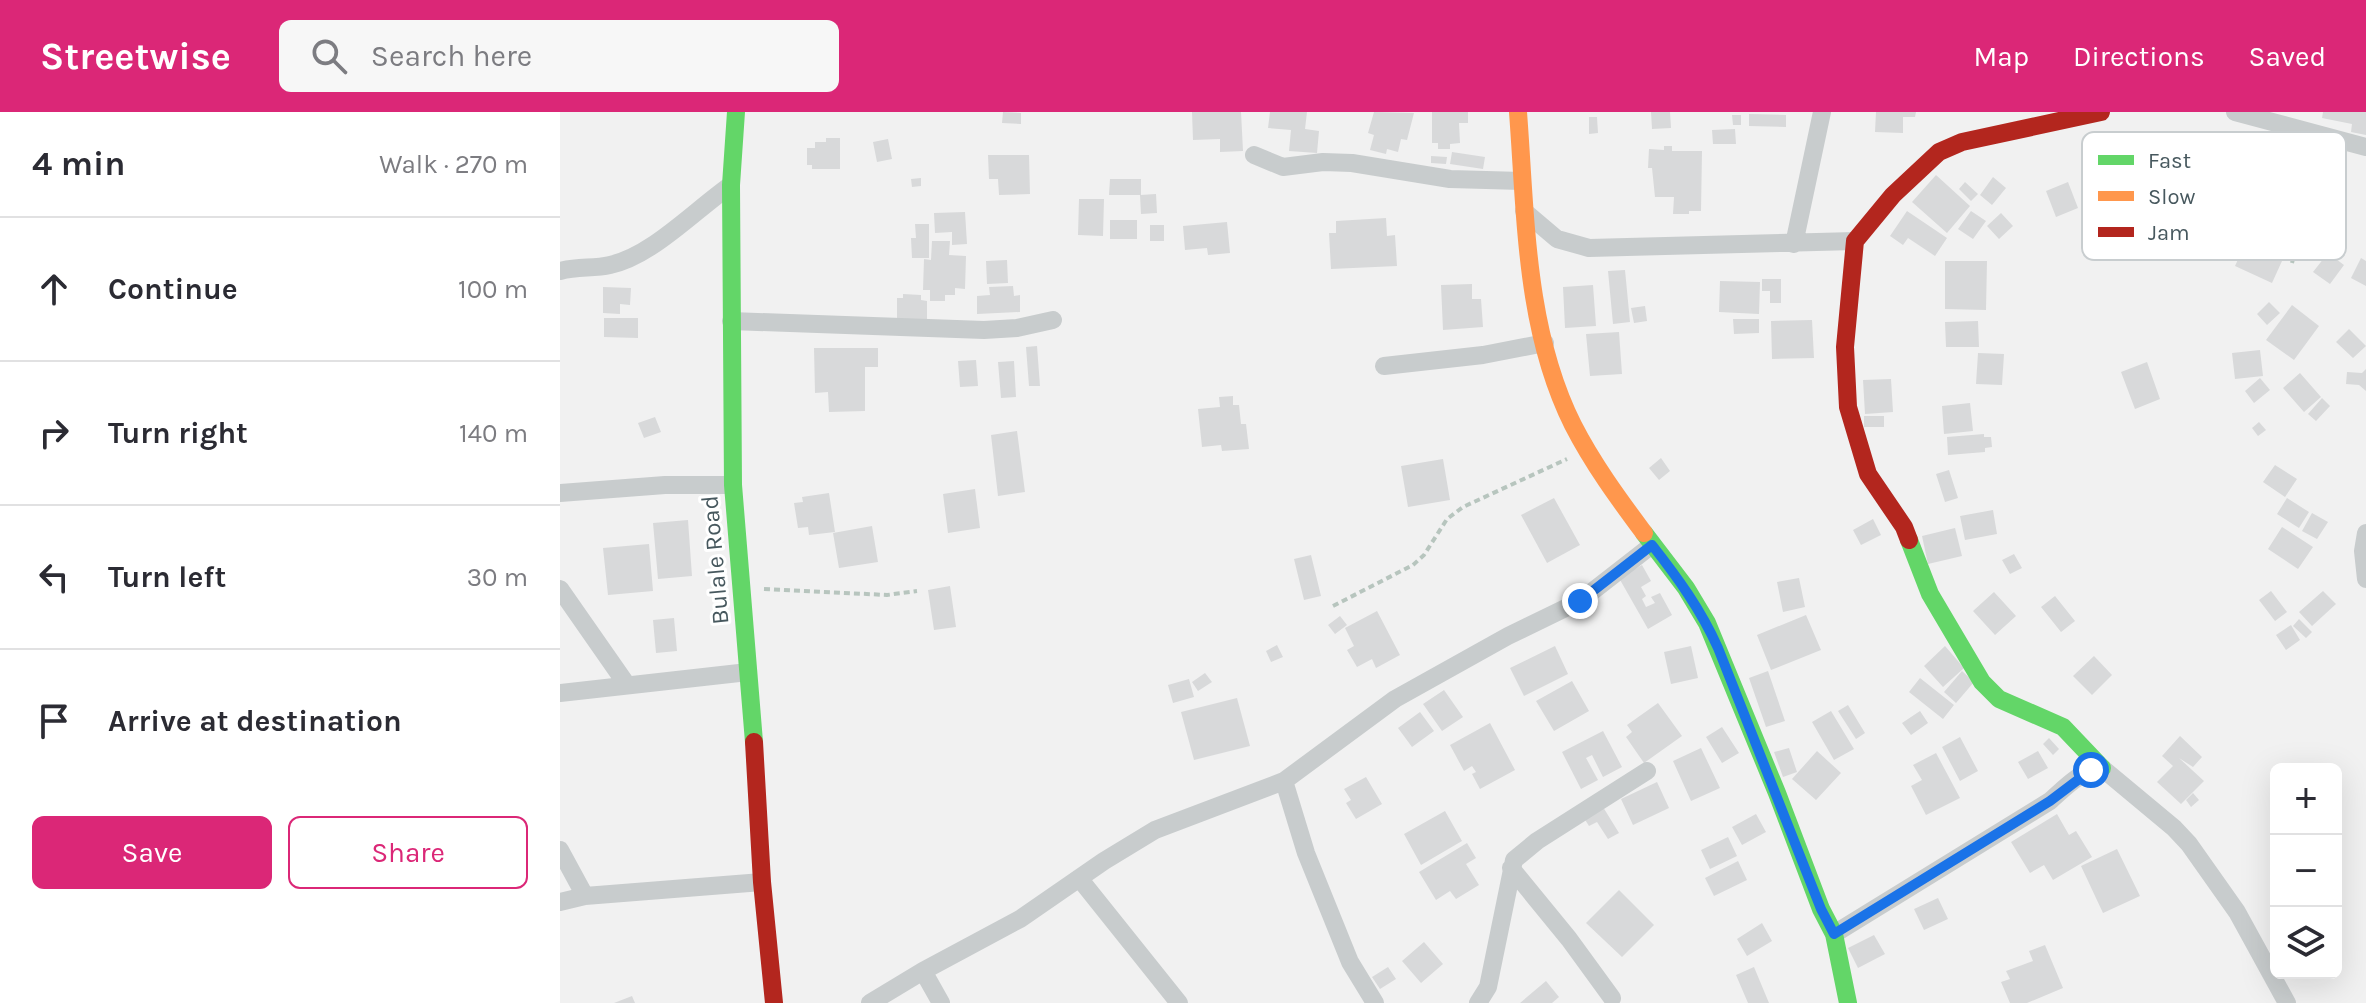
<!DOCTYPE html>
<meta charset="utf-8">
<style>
:root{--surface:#fff;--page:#f7f7f7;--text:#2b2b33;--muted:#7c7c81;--line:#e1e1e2;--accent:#db2777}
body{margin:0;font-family:Karla,sans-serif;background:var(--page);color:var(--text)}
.controls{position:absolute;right:24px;bottom:24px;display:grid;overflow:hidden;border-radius:12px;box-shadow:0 8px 32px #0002}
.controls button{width:72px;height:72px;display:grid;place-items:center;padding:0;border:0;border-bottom:2px solid var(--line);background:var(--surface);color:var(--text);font:40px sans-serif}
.stop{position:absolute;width:24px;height:24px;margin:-18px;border:6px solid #1a73e8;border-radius:50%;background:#fff}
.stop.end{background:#1a73e8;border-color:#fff;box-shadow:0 2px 8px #0008}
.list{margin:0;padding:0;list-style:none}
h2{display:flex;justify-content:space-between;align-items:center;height:104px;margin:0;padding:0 32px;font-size:34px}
h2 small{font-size:26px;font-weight:400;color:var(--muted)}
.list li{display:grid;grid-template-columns:52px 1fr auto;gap:24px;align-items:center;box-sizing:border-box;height:144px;padding:0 32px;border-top:2px solid var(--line)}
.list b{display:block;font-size:30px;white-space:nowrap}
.list em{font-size:26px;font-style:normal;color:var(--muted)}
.actions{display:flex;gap:16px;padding:24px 32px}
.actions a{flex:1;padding:18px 0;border:2px solid var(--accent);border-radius:12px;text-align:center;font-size:28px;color:var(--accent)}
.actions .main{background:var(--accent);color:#fff}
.icon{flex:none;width:44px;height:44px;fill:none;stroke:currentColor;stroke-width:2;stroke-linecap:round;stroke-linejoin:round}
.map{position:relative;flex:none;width:1806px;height:891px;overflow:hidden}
header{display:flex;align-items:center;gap:48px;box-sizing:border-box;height:112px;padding:0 40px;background:var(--accent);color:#fff}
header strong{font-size:38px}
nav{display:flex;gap:44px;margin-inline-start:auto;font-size:28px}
.search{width:560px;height:72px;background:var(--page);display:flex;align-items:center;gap:20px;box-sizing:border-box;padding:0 28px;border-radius:12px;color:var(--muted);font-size:30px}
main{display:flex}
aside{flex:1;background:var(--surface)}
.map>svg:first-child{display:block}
.building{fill:#d8d9da}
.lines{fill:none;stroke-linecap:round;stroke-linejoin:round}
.path{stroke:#b7c5be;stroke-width:4;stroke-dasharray:6 4;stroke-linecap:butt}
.street{stroke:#c8cccd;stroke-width:18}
.fast{stroke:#63d668;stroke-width:18}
.slow{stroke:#ff974d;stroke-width:18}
.jam{stroke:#b3261e;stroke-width:18}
.route{stroke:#1a73e8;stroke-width:10}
.labels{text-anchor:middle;stroke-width:6;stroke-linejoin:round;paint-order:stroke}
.street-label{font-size:24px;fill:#47585e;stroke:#fff}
.key{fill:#fff;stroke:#c8cdcf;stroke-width:2}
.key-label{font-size:22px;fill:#47585e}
</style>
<header>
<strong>Streetwise</strong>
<div class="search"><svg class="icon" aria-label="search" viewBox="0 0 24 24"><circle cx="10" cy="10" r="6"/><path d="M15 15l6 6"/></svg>Search here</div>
<nav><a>Map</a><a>Directions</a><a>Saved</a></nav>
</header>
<main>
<aside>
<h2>4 min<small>Walk · 270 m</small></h2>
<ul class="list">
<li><svg class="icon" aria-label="ahead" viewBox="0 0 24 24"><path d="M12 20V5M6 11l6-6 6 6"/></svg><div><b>Continue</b></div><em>100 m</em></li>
<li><svg class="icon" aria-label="right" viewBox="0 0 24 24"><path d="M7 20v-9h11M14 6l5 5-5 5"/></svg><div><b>Turn right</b></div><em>140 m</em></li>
<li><svg class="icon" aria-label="left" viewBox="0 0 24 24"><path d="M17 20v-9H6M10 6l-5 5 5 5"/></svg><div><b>Turn left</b></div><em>30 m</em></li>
<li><svg class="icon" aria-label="arrive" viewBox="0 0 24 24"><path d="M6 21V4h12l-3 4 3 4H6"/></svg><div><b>Arrive at destination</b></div></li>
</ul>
<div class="actions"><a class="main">Save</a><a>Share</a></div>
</aside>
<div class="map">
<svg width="1806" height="891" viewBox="0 0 1806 891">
<rect width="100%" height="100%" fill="#f1f1f1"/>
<!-- building -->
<path class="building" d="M443,0L461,1V12L442,11Z
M632,0H681L683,39L660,40V27L633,28Z
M710,0H747L745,17L759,19L757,41L729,39L731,18L708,16Z
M814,0L854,1L847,28L841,27L838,40L827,37L826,42L810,38L814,23L808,21Z
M872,0H908V11H899L900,31L890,32V37H878V31H872Z
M1091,0H1110L1111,16L1092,17Z
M1316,0H1356L1355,5H1343V21L1315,20Z
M1763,0H1806V23L1791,20L1792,12L1762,6Z
M1189,2L1226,3V15L1189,14Z
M1172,3H1181V13H1173Z
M1029,5H1037L1038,21L1029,22Z
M1175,17L1176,32H1153L1152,18Z
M266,26H280V57H252V53H247V36H255V30H266Z
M328,27L332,47L317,50L313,30Z
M1104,34H1112V39H1142L1141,99H1129V102H1113L1114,85H1095L1092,56H1088L1089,37L1104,38Z
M892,40L925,45L923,57L890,52Z
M428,43H469L470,82L439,83L438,67H429Z
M871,44L887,45L886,52L871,51Z
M1376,63L1410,94L1387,121L1352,90Z
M1433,65L1446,76L1432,93L1420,83Z
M361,66V74L352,75L351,67Z
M550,67H581V83H549Z
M1405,70L1418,82L1411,89L1399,77Z
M1508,70L1518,96L1496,105L1486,79Z
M596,82L597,101L581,102L580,83Z
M519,87H544L543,124L518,123Z
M1347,99L1387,126L1375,144L1348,126L1343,133L1330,124Z
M1411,99L1426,109L1413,127L1398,117Z
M405,100L407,132L392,133V120L375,121L374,101Z
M1441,101L1453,114L1439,127L1427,114Z
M826,106L827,124L835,123L837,154L771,157L769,121H776V109Z
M550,108H577V127H550Z
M667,110L670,141L648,143L647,136L625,138L623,114Z
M355,112H369V146H352L351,126H356Z
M590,113H604V129H590Z
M1690,121L1727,138L1712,171L1675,154Z
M372,129H390L389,143L406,144L405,177L395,176V183H385V189H370V178H363L364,147L371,148Z
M1768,141L1784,153L1770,172L1753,160Z
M1801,146L1806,149V174L1791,166Z
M447,148L448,171L427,172L426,149Z
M1385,149H1427L1426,198L1385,197Z
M1065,158L1070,210L1053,212L1048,159Z
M1202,167H1221V191H1210V179H1202Z
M1160,169L1200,170L1199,202L1159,200Z
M912,172V187H921L923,215L883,218L881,173Z
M1033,173L1036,214L1005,216L1003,175Z
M453,174L454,184L460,183V200L417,202V184L430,183L429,175Z
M43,175L71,176L70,193L60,192V202L43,201Z
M343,182L361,183V188L367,189V208L337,207V186H343Z
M1709,190L1720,201L1707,213L1697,202Z
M1732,193L1759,214L1734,248L1706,228Z
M1085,194L1087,209L1074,211L1071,196Z
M44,206H78V226L44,225Z
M1173,207H1199V221L1174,222Z
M1252,208L1254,246L1212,247L1211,209Z
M1418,209L1419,235H1386L1385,210Z
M1789,217L1806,234L1793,246L1776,230Z
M1059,220L1062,262L1030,264L1026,222Z
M477,234L480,274H469L466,235Z
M254,236H318V255H305V299L269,300L268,280L255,281Z
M1700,238L1703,264L1675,267L1672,241Z
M1418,241L1444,242L1442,273L1416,272Z
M416,248L418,274L400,275L398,249Z
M454,249L456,285L441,286L438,250Z
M1587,250L1600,287L1575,297L1561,260Z
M1806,257V279L1799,273L1786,272L1787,260L1802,261Z
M1740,261L1761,285L1744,300L1723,276Z
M1700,266L1710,278L1694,291L1685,279Z
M1331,267L1333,300L1305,302L1303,268Z
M673,284V293H679L681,312H686L689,337L662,339L661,333L642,335L638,297L660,295L659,285Z
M1762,286L1770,294L1756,309L1748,302Z
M1410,291L1413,319L1384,322L1382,294Z
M1304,304H1324V315H1304Z
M95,305L101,320L84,326L78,311Z
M1699,310L1706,318L1698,324L1692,316Z
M457,319L465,380L438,384L431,323Z
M1424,322V325H1431L1432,335L1425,336V340L1388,343L1387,325Z
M1101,346L1110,359L1099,368L1089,356Z
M883,347L890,388L848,395L841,354Z
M1715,353L1737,367L1725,385L1703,370Z
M1389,358L1398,386L1385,390L1376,362Z
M415,377L420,416L388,421L383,382Z
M269,381L275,420L249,423L248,415L238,416L234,391L243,390L242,385Z
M994,386L1020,433L987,451L961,403Z
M1727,386L1749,400L1739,416L1717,402Z
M1433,398L1437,422L1405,428L1400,404Z
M1752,401L1768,410L1757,427L1742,419Z
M1313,407L1321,423L1301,433L1293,418Z
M128,408L132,464L98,467L93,411Z
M312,414L318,450L279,456L273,421Z
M1722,415L1753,435L1738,457L1708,437Z
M1395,416L1402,444L1368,452L1362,424Z
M89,432L93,479L48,483L43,436Z
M1454,442L1462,456L1450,462L1442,448Z
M751,443L761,484L744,488L734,447Z
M1082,453L1091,469L1081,475L1086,484L1082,487L1086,495L1095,491L1091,485L1100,481L1112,503L1088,517L1059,466Z
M1239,466L1245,495L1223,500L1217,470Z
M390,474L396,515L374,518L368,478Z
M1711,479L1727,500L1715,509L1699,488Z
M1763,479L1776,492L1752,514L1739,500Z
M1434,480L1456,504L1435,523L1413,499Z
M1495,484L1515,509L1501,520L1481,495Z
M817,499L840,543L816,556L812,547L797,555L787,538L794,534L785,516Z
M1246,503L1261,538L1211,558L1197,523Z
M780,504L787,513L775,522L768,513Z
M114,506L117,539L96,541L93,508Z
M1739,507L1752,520L1746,526L1733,514Z
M1731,513L1740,528L1726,538L1716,523Z
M717,533L723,545L711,550L706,539Z
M995,534L1008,562L964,584L950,556Z
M1131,534L1138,566L1111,572L1104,540Z
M1385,534L1404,556L1383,575L1364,554Z
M1534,544L1552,563L1532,583L1513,564Z
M1208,559L1225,609L1206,615L1189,566Z
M1402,559L1414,570L1396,591L1384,580Z
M645,561L652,570L638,579L632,570Z
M1360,566L1394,593L1383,607L1349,580Z
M629,567L634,585L613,591L608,573Z
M1012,569L1029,599L994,619L976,589Z
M884,578L903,605L882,619L863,592Z
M677,586L690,634L634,648L621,600Z
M1098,591L1122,624L1084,651L1066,625L1072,620L1067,613Z
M1288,593L1305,621L1296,627L1278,599Z
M1271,599L1294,637L1274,648L1252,610Z
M1360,599L1368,611L1351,623L1342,611Z
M860,600L874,619L852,635L838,616Z
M930,611L955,658L920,677L912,662L916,660L912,654L904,659L890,633Z
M1162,615L1179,641L1162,651L1146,625Z
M1043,619L1062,655L1043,665L1032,643L1026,646L1038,668L1021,677L1002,640Z
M1620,624L1642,645L1633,655L1619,646L1644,669L1621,692L1597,670L1613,654L1602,644Z
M1400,625L1418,659L1400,669L1382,635Z
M1489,626L1499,637L1493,643L1483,632Z
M1141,636L1160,676L1131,689L1113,649Z
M1229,636L1237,660L1223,665L1214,640Z
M1257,639L1281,661L1256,688L1232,667Z
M1478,639L1488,656L1468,667L1458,650Z
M1376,641L1400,686L1366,703L1351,674L1362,668L1353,653Z
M806,665L822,692L796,707L786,691L791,688L784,677Z
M1097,670L1109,696L1073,713L1061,687Z
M1633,681L1639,688L1631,695L1626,688Z
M1043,695L1059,721L1048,727L1037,710L1029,714L1024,706Z
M885,699L902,729L861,753L844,722Z
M1196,702L1206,720L1182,733L1172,715Z
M1497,702L1509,723L1516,719L1532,745L1493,768L1484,753L1470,761L1451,730Z
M1168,725L1177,744L1150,757L1141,738Z
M907,731L916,746L906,752L919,773L896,787L890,779L876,788L859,760Z
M1557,737L1580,784L1543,801L1521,754Z
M1178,749L1187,768L1154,784L1145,766Z
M1059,778L1094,813L1062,845L1026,811Z
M1378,786L1388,807L1364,818L1354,797Z
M1202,811L1212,829L1187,844L1177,827Z
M1314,823L1325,842L1298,856L1288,836Z
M864,830L883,852L861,871L842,849Z
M1485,833L1503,876L1467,891H1450L1441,870L1450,867L1446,859L1473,849L1469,839Z
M828,855L836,867L820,877L812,865Z
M1194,855L1209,891H1188L1176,863Z
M986,869L999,885L992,891H960Z
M72,884L75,891H54Z"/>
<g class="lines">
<!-- path -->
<path class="path" d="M1732,151L1738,127L1752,102L1760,94L1770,70V43
M204,477L327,483L357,479
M773,494L853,453L864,443L887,407L903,395L1007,347"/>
<!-- street -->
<path class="street" d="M1675,0L1806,35
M694,43L723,55L763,50L792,51L890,67L962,69
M964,99L997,127L1029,136L1295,129
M1234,132L1262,0
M0,159C18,154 33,157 50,153C92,144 135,98 171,73
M171,209L424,218L457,216L493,208
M824,254L923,243L985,231
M0,381L105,373H173
M1806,421L1803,439L1806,467
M0,477L67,573
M0,581L188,560
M724,669L746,741L790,850L815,891
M0,738L25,784
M951,756L1009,827L1052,886
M519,766L619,891
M0,790L25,784L202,770
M1274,822L1490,689C1505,676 1521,658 1542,656L1614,716L1629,732L1677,800L1727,891
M363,859L381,891
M310,891L363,859L460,807L544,749L595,718L724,669L835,587L948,524L1020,489L1092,433
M918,891L928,875L954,748L977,729L1087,659"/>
<!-- fast -->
<path class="fast" d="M176,0L171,73L173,373L194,630
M1084,421L1126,476L1147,511L1217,681L1261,797L1274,822L1288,891
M1349,428L1370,482L1422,570L1439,587L1503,615L1542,656"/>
<!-- slow -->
<path class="slow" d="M958,0C966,105 965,217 1013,313C1033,352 1058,386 1084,421"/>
<!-- jam -->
<path class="jam" d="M1349,428L1344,415L1308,362L1288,295L1285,235L1295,129L1333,83L1379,40L1402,30L1541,0
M194,630L202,770L214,891"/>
</g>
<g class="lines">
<!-- route -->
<path class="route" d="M1020,489L1092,433C1118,466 1141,498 1158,536L1261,797L1274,822L1490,689L1531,658"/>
</g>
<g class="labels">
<!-- street labels -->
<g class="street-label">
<text transform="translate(155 448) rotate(-95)" y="8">Bulale Road</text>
</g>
</g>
<!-- legend -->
<rect x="1522" y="20" width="264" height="128" rx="12" class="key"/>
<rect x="1538" y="43" width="36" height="10" fill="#63d668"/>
<rect x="1538" y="79" width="36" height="10" fill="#ff974d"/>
<rect x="1538" y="115" width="36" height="10" fill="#b3261e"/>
<g class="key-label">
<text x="1588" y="56">Fast</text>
<text x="1588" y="92">Slow</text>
<text x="1588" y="128">Jam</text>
</g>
</svg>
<div class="controls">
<button>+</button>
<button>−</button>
<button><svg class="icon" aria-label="layers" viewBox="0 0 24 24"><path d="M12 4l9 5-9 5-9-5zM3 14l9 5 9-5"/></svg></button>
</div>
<div class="stop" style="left:1531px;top:658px"></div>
<div class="stop end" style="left:1020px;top:489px"></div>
</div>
</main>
